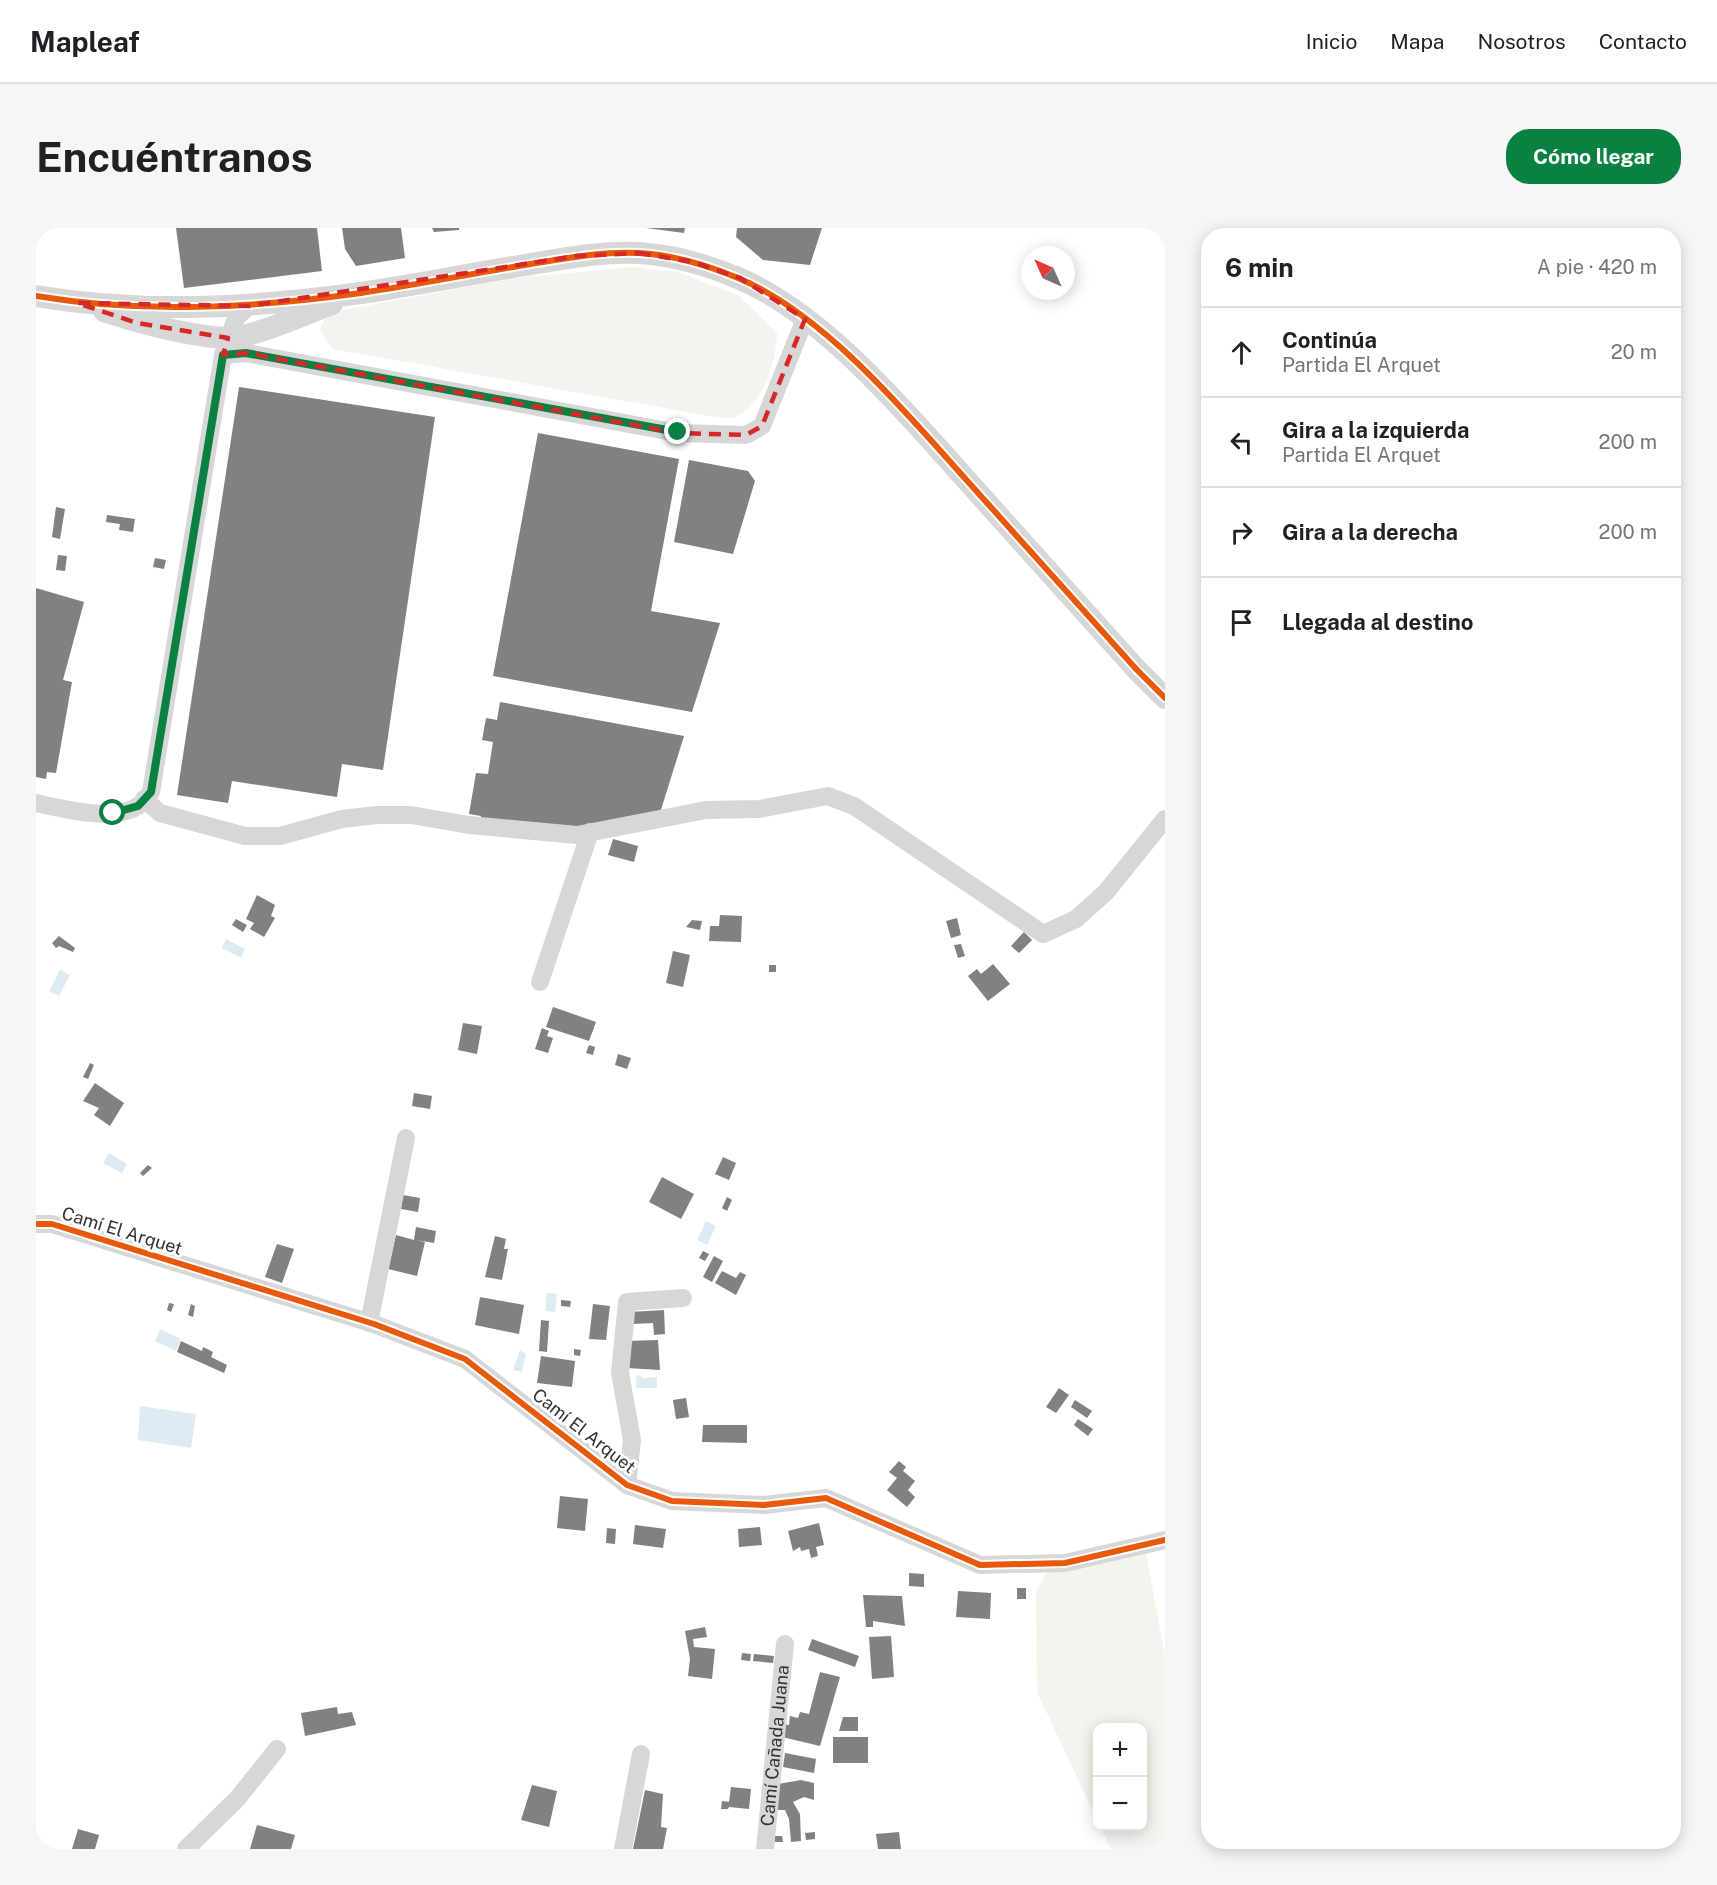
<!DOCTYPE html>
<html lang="es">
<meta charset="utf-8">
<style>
:root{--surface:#fff;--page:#f6f6f6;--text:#202124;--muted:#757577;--line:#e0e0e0;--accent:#0b8043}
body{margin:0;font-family:"Public Sans",sans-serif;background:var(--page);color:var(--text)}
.controls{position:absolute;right:18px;bottom:18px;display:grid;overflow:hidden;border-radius:12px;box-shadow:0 3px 15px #0003}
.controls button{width:54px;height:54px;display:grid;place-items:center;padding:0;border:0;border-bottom:2px solid var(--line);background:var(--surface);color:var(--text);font:30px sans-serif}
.compass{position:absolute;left:985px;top:18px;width:54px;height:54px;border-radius:50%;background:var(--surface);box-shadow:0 3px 15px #0003;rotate:315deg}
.stop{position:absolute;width:18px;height:18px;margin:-14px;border:4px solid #0b8043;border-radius:50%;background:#fff}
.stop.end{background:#0b8043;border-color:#fff;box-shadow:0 2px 6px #0008}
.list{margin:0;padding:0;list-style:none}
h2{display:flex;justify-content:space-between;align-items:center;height:78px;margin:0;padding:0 24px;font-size:26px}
h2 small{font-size:20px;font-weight:400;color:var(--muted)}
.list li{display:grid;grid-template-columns:39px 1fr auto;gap:18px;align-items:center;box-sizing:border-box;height:90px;padding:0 24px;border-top:2px solid var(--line)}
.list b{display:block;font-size:22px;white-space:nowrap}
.list p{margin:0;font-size:20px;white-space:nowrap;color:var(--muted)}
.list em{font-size:20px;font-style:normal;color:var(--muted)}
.icon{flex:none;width:33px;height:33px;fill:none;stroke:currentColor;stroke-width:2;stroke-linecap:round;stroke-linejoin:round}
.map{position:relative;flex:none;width:1129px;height:1621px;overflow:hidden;border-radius:24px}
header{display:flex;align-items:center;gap:36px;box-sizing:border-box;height:84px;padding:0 30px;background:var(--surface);border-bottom:2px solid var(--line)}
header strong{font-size:28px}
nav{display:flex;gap:33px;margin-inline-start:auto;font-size:21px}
.intro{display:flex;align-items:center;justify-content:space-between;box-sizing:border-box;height:144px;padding:0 36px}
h1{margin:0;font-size:42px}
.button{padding:15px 27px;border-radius:24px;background:var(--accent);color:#fff;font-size:21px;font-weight:700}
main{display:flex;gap:36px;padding:0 36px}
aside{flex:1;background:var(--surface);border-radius:24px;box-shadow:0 3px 15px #0003}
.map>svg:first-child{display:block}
.green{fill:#f1f5ed}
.water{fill:#ddebf3}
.building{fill:#818181}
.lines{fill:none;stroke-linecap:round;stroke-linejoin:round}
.minor{stroke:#d7d7d7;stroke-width:18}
.tertiary{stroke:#d7d7d7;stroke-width:22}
.cycleway-casing{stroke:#fff;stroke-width:10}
.cycleway{stroke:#e8590c;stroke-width:6}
.route{stroke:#0b8043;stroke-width:8}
.marked{fill:none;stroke:#d62828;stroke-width:4.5;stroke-dasharray:12 8;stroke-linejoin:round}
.labels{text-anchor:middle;stroke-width:6;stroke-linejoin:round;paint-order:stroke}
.street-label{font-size:18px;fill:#333;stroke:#fff}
</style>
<header>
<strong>Mapleaf</strong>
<nav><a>Inicio</a><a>Mapa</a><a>Nosotros</a><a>Contacto</a></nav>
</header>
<div class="intro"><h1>Encuéntranos</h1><a class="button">Cómo llegar</a></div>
<main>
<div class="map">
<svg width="1129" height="1621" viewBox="0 0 1129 1621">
<rect width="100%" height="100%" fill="#fff"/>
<!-- green -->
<path class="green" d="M596,39L642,44L702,67L741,105C740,133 728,178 699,189C691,192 676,188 667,187L297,121L290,113L284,101L289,90L307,82L479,50Z
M1110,1324L1129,1430V1621H1075L1064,1599L1106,1598V1500H1062L1061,1592L1001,1464L1000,1364L1011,1343Z"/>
<!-- water -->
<path class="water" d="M190,711L209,721L205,730L186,720Z
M24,742L34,747L23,768L13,763Z
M73,925L91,936L86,945L67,935Z
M670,993L680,998L671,1017L661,1012Z
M511,1065L521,1066L519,1084L509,1083Z
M124,1101L145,1111L140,1123L119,1113Z
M484,1122L490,1126L486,1144L477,1142Z
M604,1147L606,1150L621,1149V1160H600V1149Z
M104,1178L160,1186L155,1220L102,1212Z"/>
<!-- building -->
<path class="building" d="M140,0H281L286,43L148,60Z
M306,0H365L369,30L320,38L309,21Z
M396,0H423V2L398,4Z
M610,0H649L648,5Z
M701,0H786L774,37L727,32L700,9Z
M203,159L399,189L347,542L306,536L301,569L196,553L192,575L141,567Z
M502,205L643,231L615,383L684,395L656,484L457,448Z
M653,232L712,243L719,253L697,326L638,314Z
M20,279L29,281L24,311L16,309Z
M71,287L99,291L97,304L83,302L84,296L70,294Z
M22,327L31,328L29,343L20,342Z
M119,330L130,332L128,341L117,339Z
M0,360L48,374L27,452L36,454L20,545L11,544L10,551L0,549Z
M464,474L648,508L624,585L540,599L444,592L445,588L433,586L440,545L452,546L457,514L446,512L450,490L461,492Z
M577,611L602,618L598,634L572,627Z
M221,667L239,677L235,688L239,690L228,709L214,701L218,695L210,691Z
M684,687L706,688L705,714L673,713L674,698H683Z
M921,690L925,707L915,710L910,693Z
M200,691L211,697L207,704L196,697Z
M656,692L666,693L664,702L650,699Z
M988,704L996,712L983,725L975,718Z
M23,708L39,720L37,724L23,718L20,720L16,715Z
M925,716L929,728L922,730L918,717Z
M637,723L654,727L647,759L630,755Z
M957,736L974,756L952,773L932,748L941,741L945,746Z
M733,737H740V744H733Z
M517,779L560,794L553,813L510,799Z
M427,795L446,798L441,826L422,822Z
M506,800L513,803L511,808L517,810L512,825L499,821Z
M553,817L559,819L557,827L550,825Z
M582,826L595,830L591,841L579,837Z
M54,835L58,837L52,851L47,849Z
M59,855L88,875L74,898L58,887L63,880L47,873Z
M378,865L396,868L394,881L376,878Z
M687,929L700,935L693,952L679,946Z
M112,937L116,940L107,948L104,945Z
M626,949L658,966L645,991L613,974Z
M367,967L384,970L382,984L365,981Z
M691,969L696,972L691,983L686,980Z
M380,999L400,1003L398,1015L381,1012L389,1014L381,1048L352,1041L360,1007L378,1012Z
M459,1008L470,1011L468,1021H472L466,1052L449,1049Z
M241,1016L258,1021L246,1055L229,1049Z
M667,1023L673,1026L669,1033L663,1030Z
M678,1028L687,1033L676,1054L667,1049Z
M686,1043L700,1050L704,1044L710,1047L700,1067L679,1055Z
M444,1069L488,1077L483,1106L439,1097Z
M525,1072L535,1073L534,1079L525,1078Z
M133,1075L138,1076L135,1084L131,1082Z
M155,1076L159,1078L157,1089L152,1087Z
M557,1076L574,1078L570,1112L553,1111Z
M628,1082L629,1106L618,1107L617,1095L597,1096L593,1084Z
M505,1092L513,1093L511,1124L503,1123Z
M622,1112L624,1142L591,1140L589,1113Z
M145,1113L166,1123L167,1119L177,1124L175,1129L191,1137L188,1145L141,1124Z
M538,1121L545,1122L544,1128L538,1127Z
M505,1128L539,1133L536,1159L501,1155Z
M1023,1160L1033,1167L1020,1185L1010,1179Z
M650,1170L653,1189L640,1191L637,1172Z
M1039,1172L1056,1183L1051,1190L1035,1179Z
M1042,1191L1057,1201L1052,1208L1038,1197Z
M667,1197H711V1215L666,1214Z
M863,1233L870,1239L867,1243L879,1253L872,1262L879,1269L871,1279L851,1262L861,1250L853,1244Z
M524,1268L552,1271L549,1303L521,1300Z
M783,1295L788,1317L780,1319L782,1328L775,1330L773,1321L765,1323L764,1319L757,1323L752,1303Z
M599,1297L630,1301L627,1320L597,1316Z
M724,1299L726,1317L703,1319L702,1301Z
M571,1300L580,1301L579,1316L570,1315Z
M873,1345L888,1346V1359L873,1358Z
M981,1360H990V1371H981Z
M922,1363L955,1365L954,1391L920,1389Z
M827,1367L866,1368L869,1398L837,1393V1399H830Z
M669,1399L671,1409L657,1411L658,1419L679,1421L676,1451L652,1448L654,1431L649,1403Z
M855,1408L858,1449L836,1451L833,1409Z
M776,1411L823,1428L819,1439L772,1422Z
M706,1425L715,1426L714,1433L705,1432Z
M718,1426L738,1428L737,1435L717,1433Z
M784,1444L804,1449L784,1518L742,1508L745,1496L753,1497L754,1488L762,1490L764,1484L773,1486Z
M301,1479L302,1486L316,1484L320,1497L269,1508L265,1485Z
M807,1489H822V1503H803Z
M797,1509H832V1535H797Z
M749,1525L780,1531L778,1545L747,1539Z
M765,1552L778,1555V1572L768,1569L757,1574L764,1586L765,1613L755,1614L753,1591L749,1582H738L742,1556Z
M496,1557L521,1563L513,1599L485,1592Z
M695,1559L715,1561L713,1581L693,1579L692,1581H685L686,1573L693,1574Z
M609,1562L627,1566L625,1599L631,1600L627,1621H597Z
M221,1597L259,1607L255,1621H214Z
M42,1601L63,1607L59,1621H36Z
M779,1604V1611L770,1612L769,1605Z
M863,1604L865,1621H842L840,1606Z
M739,1608H746L747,1614H739Z"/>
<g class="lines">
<!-- minor -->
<g class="minor">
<path d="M187,127L210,125L642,205L710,207L726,198L769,91"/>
<path d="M108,571L124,585L209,608H244L306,591L341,587H375L433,597L541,607L670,582L723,581L792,568L818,578L1007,706L1040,691L1070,664L1129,591"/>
<path d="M0,575C27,581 78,594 102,578C107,575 111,568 115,564L187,127L200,90L213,78"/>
<path d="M504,754L554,604"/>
<path d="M0,996H16L338,1096L429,1131L591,1257L636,1273L728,1277L790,1270L944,1337L1029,1335L1129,1312"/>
<path d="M333,1095L370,910"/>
<path d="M591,1257L596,1212L584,1145L591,1074L647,1070"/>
<path d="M150,1621L202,1570L241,1521"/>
<path d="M587,1621L605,1526"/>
<path id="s1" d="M729,1621L749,1416"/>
</g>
<!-- tertiary -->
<path class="tertiary" d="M0,68C107,86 217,80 325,65C379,57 434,46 489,37C526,31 565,23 603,25C636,27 671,37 702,50C786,85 866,180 926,247C984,312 1043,377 1101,442L1129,470
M68,83C103,95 153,108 190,110C214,111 272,85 296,76"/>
<defs>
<path id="cycleway" d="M0,68C107,86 217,80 325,65C379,57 434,46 489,37C526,31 565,23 603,25C636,27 671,37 702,50C786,85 866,180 926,247C984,312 1043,377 1101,442L1129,470
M0,996H16L338,1096L429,1131L591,1257L636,1273L728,1277L790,1270L944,1337L1029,1335L1129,1312"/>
</defs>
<!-- cycleway casing -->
<use href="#cycleway" class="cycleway-casing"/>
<!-- cycleway -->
<use href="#cycleway" class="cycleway"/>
</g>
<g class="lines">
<!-- route -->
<path class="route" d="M77,585L102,578L115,564L187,127L210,125L642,204"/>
</g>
<!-- marked area -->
<path class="marked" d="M603,25L657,34L704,50L769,91L726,198L710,207L642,205L210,125L187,127L192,110L101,95L41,75L213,78L541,28Z"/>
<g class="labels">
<!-- street labels -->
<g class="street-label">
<text transform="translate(86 1003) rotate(17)" y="6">Camí El Arquet</text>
<text transform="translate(548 1203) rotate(38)" y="6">Camí El Arquet</text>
<text dy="6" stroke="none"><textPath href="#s1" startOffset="104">Camí Cañada Juana</textPath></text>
</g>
</g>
</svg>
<div class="controls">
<button>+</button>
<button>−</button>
</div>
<svg class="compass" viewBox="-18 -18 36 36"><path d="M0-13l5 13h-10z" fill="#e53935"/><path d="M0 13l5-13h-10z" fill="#757577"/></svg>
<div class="stop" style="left:77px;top:585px"></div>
<div class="stop end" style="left:642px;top:204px"></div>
</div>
<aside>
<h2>6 min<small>A pie · 420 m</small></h2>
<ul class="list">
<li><svg class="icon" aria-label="ahead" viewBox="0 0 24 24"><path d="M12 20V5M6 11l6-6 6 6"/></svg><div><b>Continúa</b><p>Partida El Arquet</p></div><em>20 m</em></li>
<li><svg class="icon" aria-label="left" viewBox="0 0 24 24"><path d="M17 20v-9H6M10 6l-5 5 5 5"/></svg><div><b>Gira a la izquierda</b><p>Partida El Arquet</p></div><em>200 m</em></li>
<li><svg class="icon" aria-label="right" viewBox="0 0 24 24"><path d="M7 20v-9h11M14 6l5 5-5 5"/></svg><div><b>Gira a la derecha</b></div><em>200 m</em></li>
<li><svg class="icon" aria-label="arrive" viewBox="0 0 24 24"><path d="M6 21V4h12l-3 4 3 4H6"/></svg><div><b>Llegada al destino</b></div></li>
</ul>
</aside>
</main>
